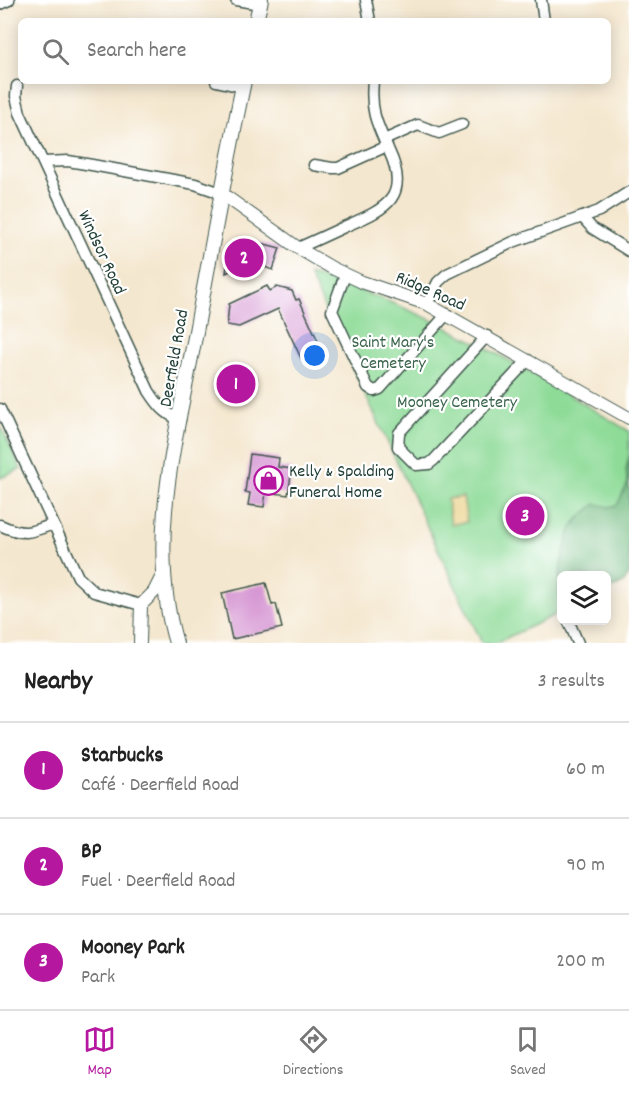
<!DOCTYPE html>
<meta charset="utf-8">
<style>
:root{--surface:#fff;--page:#f2f2f2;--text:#222;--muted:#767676;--line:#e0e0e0;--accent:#b5179e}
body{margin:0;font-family:Dekko,sans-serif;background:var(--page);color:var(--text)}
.controls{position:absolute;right:18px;bottom:18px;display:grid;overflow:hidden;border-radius:9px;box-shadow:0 3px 15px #0003}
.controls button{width:54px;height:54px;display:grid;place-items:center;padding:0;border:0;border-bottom:2px solid var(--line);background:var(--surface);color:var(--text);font:30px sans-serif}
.you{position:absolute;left:315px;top:356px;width:21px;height:21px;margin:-15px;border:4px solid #fff;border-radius:50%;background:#1a73e8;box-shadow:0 0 0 9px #1a73e833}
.badge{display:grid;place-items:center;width:39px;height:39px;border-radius:50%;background:var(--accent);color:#fff;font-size:20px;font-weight:700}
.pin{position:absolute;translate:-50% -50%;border:3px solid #fff;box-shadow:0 2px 6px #0006}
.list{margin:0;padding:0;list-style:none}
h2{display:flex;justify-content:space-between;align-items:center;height:78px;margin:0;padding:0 24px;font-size:26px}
h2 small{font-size:20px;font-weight:400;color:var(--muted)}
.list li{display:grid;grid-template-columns:39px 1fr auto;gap:18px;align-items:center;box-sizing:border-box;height:96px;padding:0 24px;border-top:2px solid var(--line)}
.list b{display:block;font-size:22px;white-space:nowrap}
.list p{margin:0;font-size:20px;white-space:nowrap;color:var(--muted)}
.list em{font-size:20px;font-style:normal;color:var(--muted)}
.icon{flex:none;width:33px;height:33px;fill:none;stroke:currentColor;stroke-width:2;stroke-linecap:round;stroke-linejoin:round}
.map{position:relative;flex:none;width:629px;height:643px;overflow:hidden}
.search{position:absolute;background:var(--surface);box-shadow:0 3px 15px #0003;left:18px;right:18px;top:18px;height:66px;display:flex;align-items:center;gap:15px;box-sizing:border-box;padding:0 21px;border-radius:9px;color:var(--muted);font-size:22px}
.sheet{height:366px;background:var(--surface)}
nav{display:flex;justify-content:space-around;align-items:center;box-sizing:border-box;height:84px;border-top:2px solid var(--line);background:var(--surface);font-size:16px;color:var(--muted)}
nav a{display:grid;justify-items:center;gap:3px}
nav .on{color:var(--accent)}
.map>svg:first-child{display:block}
.green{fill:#8edb98;stroke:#568c66;stroke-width:1.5}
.forest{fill:#72bb80;stroke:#487c5a;stroke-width:1.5}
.sand{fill:#eeda9e;stroke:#868c69;stroke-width:1.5}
.building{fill:#d696d3}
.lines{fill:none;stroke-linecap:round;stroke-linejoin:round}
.minor-casing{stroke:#3f564b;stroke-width:13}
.tertiary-casing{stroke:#3f564b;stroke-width:14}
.secondary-casing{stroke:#3f564b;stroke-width:16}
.minor{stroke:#fff;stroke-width:10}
.tertiary{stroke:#fff;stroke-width:12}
.secondary{stroke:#fff;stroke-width:14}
.labels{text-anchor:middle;stroke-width:4.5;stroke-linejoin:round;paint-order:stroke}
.street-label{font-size:18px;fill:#1f3d34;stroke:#fff}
.park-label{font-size:18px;fill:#3b644d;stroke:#fff}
.poi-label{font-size:18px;fill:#1f3d34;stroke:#fff;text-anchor:start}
</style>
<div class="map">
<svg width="629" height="643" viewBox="0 0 629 643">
<rect width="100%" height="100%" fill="#fff"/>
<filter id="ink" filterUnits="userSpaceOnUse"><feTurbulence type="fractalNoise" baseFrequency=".0167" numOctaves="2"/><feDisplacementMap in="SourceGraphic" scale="12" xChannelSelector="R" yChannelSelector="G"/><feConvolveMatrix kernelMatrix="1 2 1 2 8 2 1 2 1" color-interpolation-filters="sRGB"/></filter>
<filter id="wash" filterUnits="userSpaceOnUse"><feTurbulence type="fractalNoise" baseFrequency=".008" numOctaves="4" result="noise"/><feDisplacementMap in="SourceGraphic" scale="24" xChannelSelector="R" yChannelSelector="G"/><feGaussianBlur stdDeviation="1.35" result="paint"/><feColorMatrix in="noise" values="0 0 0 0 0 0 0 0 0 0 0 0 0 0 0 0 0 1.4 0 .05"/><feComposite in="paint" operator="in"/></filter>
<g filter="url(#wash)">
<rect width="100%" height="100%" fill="#f4e7cf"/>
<!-- green -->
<path class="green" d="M309,275C427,306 525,369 629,431V574L623,583L607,591L606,576H562L561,612L496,643H482Z
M0,425L21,469L0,478Z"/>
<!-- forest -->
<path class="forest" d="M629,456V574L623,583L607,591L606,576H562L561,601C554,586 565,537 575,523C580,516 590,509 596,504L609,507L617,505L628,483L626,470Z"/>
<!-- sand -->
<path class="sand" d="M463,497L467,522L451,524L447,499Z"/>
<g id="blocks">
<!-- building -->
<path class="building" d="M261,243L280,248L273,270L262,266L266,255L226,273L228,259Z
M267,286L270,291L277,287L292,291L296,300L299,299L323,352L301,358L278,309L239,327L227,325L229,304Z
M245,376L257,378L253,387L225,393L218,389L219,383Z
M250,454L279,458L278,467L292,469L288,495L266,492L264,507L248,505L250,493L245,492Z
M266,583L272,605L276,604L282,628L232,639L222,593Z"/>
</g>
</g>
<g filter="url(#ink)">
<use href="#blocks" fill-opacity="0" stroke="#3f564b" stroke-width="1.5"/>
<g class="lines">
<defs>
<path id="minor" d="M236,0L260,4
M366,0L370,21
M541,0L544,21
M0,4L9,0
M216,81L242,87
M17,86L16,96L20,113L149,391C158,405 164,413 180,420
M384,140L418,125L439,133L462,124
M43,162L68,161L92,165L195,184L221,193
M314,165L332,168H338L387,146
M582,217L592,228L629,251
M298,248C314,241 329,234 344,227C382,210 412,200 389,151C377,124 370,112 373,81
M345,275L332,311L368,387L374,391L380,389L447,314
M427,304L438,282L447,274L513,242L599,211L629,192
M487,336L399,433L398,447L416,465L429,464L434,460L528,360
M0,409L78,577L94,592L141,605
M0,525C24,536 30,533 53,524
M568,620L578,643"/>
<path id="tertiary" d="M221,193L298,248L332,268L362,282L427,304L629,418
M140,643L141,605L154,592L164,572"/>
<path id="secondary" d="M256,21L261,0
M176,643C146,542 176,437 195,337C211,251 226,166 244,81"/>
</defs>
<!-- minor casing -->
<use href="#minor" class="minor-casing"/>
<!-- tertiary casing -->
<use href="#tertiary" class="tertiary-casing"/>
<!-- secondary casing -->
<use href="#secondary" class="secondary-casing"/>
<!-- minor -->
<use href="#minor" class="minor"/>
<!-- tertiary -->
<use href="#tertiary" class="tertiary"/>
<!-- secondary -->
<use href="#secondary" class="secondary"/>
</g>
</g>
<!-- icons -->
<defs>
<symbol id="shop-ring" viewBox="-11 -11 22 22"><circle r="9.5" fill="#fff" stroke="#b5179e" stroke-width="1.5"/><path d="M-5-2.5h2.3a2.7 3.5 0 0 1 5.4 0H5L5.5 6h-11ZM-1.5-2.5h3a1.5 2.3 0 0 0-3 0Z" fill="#b5179e"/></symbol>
</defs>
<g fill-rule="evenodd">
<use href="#shop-ring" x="252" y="464" width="33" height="33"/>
</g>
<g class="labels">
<!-- street labels -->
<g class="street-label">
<text transform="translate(103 252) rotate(65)" y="6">Windsor Road</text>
<text transform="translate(431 290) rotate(24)" y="6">Ridge Road</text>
<text transform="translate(173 358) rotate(-80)" y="6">Deerfield Road</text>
</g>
<!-- park labels -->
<g class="park-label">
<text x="393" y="347">Saint Mary's<tspan x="393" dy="21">Cemetery</tspan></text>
<text x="457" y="407">Mooney Cemetery</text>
</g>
<!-- poi labels -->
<g class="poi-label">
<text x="289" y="476">Kelly &amp; Spalding<tspan x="289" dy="21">Funeral Home</tspan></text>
</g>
</g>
</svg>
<div class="controls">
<button><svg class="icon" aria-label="layers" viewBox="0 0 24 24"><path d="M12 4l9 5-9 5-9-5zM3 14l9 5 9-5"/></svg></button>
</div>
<div class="you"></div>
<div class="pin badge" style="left:236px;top:384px">1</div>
<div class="pin badge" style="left:244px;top:258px">2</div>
<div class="pin badge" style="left:525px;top:516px">3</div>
<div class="search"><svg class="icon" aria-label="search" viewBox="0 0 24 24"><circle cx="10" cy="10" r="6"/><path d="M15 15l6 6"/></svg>Search here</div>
</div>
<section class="sheet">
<h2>Nearby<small>3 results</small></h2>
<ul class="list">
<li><span class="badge">1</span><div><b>Starbucks</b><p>Café · Deerfield Road</p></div><em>60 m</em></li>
<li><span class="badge">2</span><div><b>BP</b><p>Fuel · Deerfield Road</p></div><em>90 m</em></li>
<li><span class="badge">3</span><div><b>Mooney Park</b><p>Park</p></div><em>200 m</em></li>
</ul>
</section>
<nav>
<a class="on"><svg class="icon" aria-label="map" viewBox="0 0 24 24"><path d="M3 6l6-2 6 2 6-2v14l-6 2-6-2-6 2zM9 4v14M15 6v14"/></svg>Map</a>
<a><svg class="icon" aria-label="directions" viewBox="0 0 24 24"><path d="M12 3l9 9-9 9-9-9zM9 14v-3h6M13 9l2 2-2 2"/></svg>Directions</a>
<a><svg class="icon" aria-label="saved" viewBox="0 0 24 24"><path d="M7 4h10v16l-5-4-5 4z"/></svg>Saved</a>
</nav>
